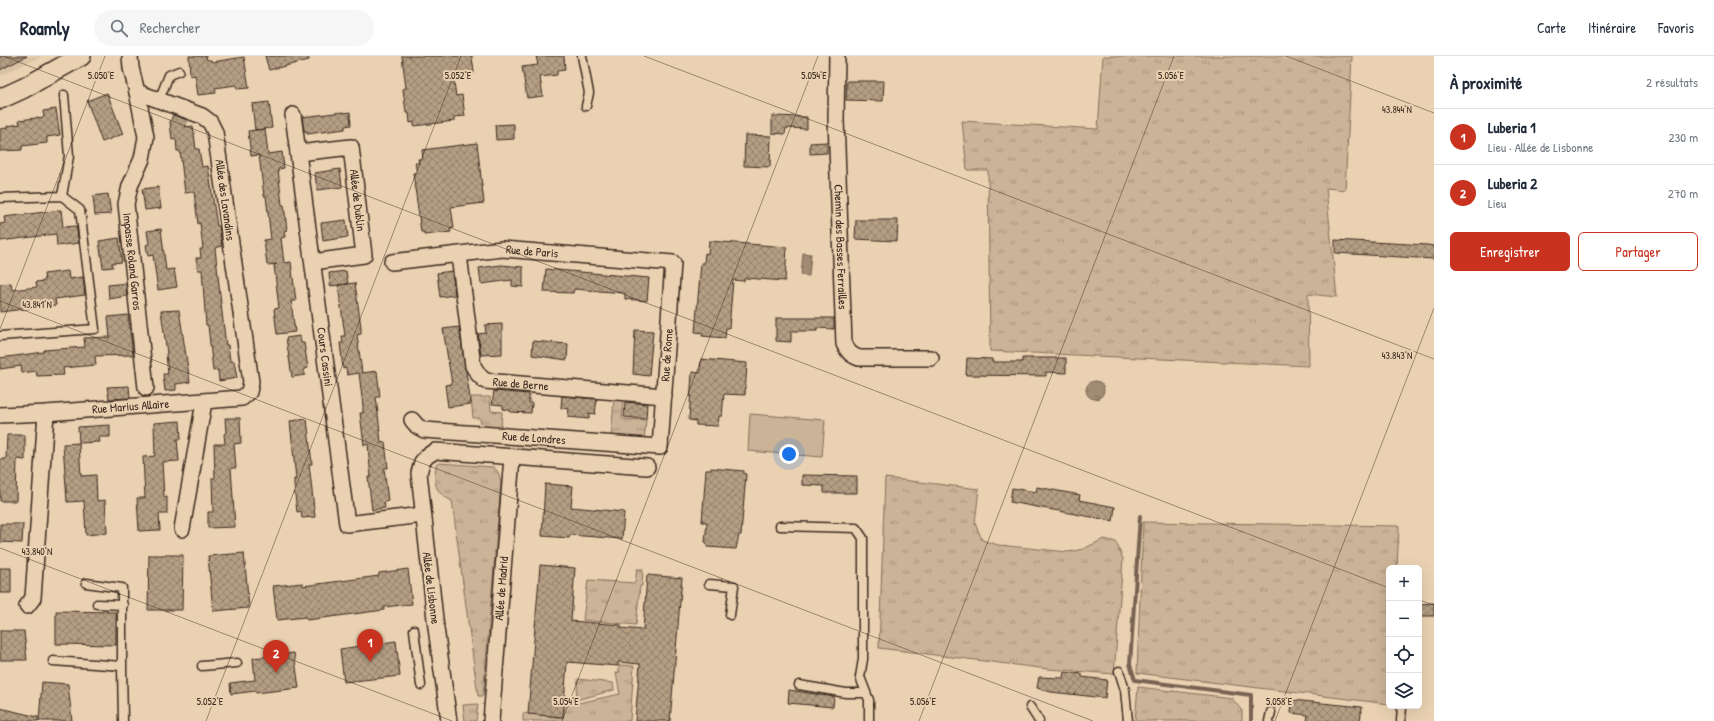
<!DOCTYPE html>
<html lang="fr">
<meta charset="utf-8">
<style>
:root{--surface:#fff;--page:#f6f6f7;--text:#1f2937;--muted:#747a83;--line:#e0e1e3;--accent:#c8321e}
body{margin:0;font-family:"Patrick Hand",sans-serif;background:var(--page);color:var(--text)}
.controls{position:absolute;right:12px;bottom:12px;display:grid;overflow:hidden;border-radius:6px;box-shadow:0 4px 16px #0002}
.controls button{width:36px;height:36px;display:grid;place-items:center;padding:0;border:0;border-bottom:1px solid var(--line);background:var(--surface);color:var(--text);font:20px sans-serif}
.you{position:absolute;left:789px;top:398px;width:14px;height:14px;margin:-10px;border:3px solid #fff;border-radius:50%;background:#1a73e8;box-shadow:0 0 0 6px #1a73e833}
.badge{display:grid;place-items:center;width:26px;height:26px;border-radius:50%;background:var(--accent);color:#fff;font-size:13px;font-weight:700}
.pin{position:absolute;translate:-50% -33px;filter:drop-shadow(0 1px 2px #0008)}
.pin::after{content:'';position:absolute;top:21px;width:14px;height:12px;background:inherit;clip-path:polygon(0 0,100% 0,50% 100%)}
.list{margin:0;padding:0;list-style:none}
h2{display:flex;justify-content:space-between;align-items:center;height:52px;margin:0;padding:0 16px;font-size:17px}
h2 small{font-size:13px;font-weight:400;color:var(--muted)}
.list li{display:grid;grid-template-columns:26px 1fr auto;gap:12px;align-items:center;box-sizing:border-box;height:56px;padding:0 16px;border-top:1px solid var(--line)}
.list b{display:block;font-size:15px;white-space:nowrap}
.list p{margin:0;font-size:13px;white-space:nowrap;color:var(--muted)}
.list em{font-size:13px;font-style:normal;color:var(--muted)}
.actions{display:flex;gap:8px;padding:12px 16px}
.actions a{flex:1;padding:9px 0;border:1px solid var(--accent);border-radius:6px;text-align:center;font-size:14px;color:var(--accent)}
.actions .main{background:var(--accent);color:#fff}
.icon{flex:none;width:22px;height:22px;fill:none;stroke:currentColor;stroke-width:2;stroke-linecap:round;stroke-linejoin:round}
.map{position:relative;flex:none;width:1434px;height:665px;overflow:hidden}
header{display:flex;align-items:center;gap:24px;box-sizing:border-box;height:56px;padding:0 20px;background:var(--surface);border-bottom:1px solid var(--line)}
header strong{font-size:19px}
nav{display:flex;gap:22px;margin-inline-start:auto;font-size:14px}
.search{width:280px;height:36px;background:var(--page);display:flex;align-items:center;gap:10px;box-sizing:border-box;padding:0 14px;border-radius:22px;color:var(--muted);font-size:15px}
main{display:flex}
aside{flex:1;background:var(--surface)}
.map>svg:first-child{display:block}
.built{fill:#dac2a4}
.grass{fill:url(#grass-tufts);stroke:#836e5a}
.pitch{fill:#cbb397;stroke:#836e5a}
.water{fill:url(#water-ripples);stroke:#786452}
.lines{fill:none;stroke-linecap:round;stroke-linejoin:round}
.stream{stroke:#786452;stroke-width:4}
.building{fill:url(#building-cross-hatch);stroke:#3b2a1e}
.service-casing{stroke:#3b2a1e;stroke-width:11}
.minor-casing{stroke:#3b2a1e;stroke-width:18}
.tertiary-casing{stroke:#3b2a1e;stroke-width:22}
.service{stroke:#ead1b2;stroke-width:8}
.minor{stroke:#ead1b2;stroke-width:15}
.tertiary{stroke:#ead1b2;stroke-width:19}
.ticks{fill:none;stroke:#3b2a1e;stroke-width:1;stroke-opacity:0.45}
.labels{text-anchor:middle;stroke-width:4;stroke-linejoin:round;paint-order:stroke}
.street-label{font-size:12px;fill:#3b2a1e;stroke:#ead1b2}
.ticks-label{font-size:10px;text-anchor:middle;fill:#3b2a1e;stroke:#ead1b2;stroke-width:4;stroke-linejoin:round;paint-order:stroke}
</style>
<header>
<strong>Roamly</strong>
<div class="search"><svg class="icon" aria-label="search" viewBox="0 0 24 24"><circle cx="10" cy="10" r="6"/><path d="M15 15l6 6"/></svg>Rechercher</div>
<nav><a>Carte</a><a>Itinéraire</a><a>Favoris</a></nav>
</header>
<main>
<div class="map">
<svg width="1434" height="665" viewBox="0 0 1434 665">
<defs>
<pattern id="grass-tufts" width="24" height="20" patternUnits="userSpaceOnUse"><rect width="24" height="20" fill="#cbb397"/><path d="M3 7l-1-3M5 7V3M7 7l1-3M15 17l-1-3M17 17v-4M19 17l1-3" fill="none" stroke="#a6927b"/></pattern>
<pattern id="water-ripples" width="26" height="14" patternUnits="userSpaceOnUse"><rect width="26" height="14" fill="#a18b74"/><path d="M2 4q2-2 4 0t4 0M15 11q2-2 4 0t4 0" fill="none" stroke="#84725f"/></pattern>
<pattern id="building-cross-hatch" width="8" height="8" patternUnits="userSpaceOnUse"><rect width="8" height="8" fill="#b49e84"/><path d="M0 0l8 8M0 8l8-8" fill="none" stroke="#94816b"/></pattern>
</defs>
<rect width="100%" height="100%" fill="#ead1b2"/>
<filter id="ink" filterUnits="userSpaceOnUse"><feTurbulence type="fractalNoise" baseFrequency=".025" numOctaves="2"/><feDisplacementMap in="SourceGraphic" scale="8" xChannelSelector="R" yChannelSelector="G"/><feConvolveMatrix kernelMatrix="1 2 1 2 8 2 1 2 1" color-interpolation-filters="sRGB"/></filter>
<g filter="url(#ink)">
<!-- built -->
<path class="built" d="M0,0H42L0,20Z"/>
<!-- grass -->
<path class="grass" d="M1103,0H1352L1345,134L1326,132L1337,241L1308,238L1309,310L990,295L988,114H967L962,65L1098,73Z
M471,341H490L491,355L502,356L501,372L481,371L480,362H473Z
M614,343H623L622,363L646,364L644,386L611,383Z
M439,407L493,411C499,415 500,421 501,428L483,640H478L452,445C434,436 434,428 436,409Z
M885,422L979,433L975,467L982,484L998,489L1068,496L1083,493L1104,483L1116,486L1123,503L1114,618L1048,613L879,592Z
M1143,466L1399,470L1397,512H1389V648L1137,617Z
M637,513H643L642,530H640L636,569L583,564L588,524L635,527Z
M619,609L634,610L630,665H523V657L563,662L565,650L620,638L616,617L619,616Z
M578,623L613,627L614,634L576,644Z
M1138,631L1232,642L1242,655V665H1135Z
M478,648L476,665H465L463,649Z"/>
<!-- pitch -->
<path class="pitch" d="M750,358L825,364L822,401L748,395Z"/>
<!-- water -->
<path class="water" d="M803,197L811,198L809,220L801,219Z
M1086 334a9 9 0 1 1 18 0a9 9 0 1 1-18 0Z"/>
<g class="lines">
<!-- stream -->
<path class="stream" d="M1140,460L1130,608L1135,624L1251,639V665"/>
</g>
<!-- building -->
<path class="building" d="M0,0H27L0,14Z
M189,0H206L207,4H211L212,6L244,1L249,32L237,33L236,29L215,32L216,37L198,39L195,19L190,20Z
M265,0H308L309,4L269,14Z
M402,0H472L474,17L453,19L456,40L462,39L465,60L454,61V65L414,70V66L410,67L409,57H406L403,33L406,32Z
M536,0H564L565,14L557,15V19L540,21L543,40L527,42L522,11L538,9Z
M847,25H884L883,45L846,44Z
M107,37L123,78L102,86L87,45Z
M269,46L272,72L255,74L252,48Z
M56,53L60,79L47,81V87L22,90V94L0,95V73L7,72V70L20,68L19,64L44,61L43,55Z
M343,56V57L350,56L351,69L345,70V73L307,78V75H304L302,61Z
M173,59L188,64L185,71L193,70L196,93H199L202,111L208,110L217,170H219L222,190L215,192L222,257L226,289H228L230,305H234L237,322L219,325L218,314L213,315L208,269H206L202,214H198L196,202H201L200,193H203L200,167L198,168L194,136L185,137L180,95H177L176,83L172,84L170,66Z
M772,60L807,61V73L786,72L785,78L772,77Z
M514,68V83L496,84L495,69Z
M265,73L268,98L282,96L284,112L278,113L282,149H284L287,174L284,175L285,181L281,182L284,207L291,206L296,245H291L295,276L277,278L274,253L279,252L274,209L277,208L267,209L264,184L271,183L266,140H264L259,99L251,100L248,75Z
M745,79L771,80L770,111L744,110Z
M827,86V97L810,98V87Z
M477,87L484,147L451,151L454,172L450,173L451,176L424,179V176H421L413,117H417L415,107H419L418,103H423L422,94Z
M340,113L342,131L317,134L315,117Z
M158,131L161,152L145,154L142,133Z
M108,138L111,158L95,159L93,140Z
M61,154L63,171L76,170L79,187L57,190L56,178L0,185V168L5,167L4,161Z
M346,164L348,181L323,185L321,167Z
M856,164H898L897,185L855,183Z
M161,173L166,214L174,213L177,231L158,234L153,199L148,200L146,189L149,188L147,175Z
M119,182L122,206L112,207L113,211L103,212L99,185Z
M1335,184L1427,189L1434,190V203L1335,197Z
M709,185L787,191L785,225L745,222L744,225L733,224L729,272H726L725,282L702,280L703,277L695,276L701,207H704L705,197L708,198Z
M501,209L523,211V231L512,230V224L481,228L479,212Z
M546,213L649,222L647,245L625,243V237L574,233L573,237L544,236Z
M68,215L69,223L83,221L85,239L55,243L56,249L0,256V228L11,227L12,234L37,231L36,226L45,225L44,218Z
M346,215L348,228L330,230L329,217Z
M452,215L455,239L440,241L437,217Z
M126,227L127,240L109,243L108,229Z
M355,227L361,271V278L357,279L362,317L377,315L380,341H376L379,367L381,387L385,386L388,412H384L388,445L384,446L385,452L372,454L368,421H371L369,401L368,388L364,389L360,357H363V350L359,317L347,319L346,312L343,313L340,287H343L342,280H345L338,229Z
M179,254L190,326L176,328V334L165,335L163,318H168L166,298L167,297L161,255Z
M128,259L133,299L95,300L96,309L63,312L64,319L37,320L36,315L22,317L21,310L0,313V302L44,296V294L85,291L84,282L110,281L108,261Z
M776,262H834V273L817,272V275H791V286L776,285Z
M502,268V298L481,299L478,278L486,277L485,269Z
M459,271L471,348L448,351L445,329L452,328L443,273Z
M635,274L653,275L649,320L633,318Z
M300,280L301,287H304L308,312L304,313L305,319L292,321L286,282Z
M533,285L568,288L567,304L532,299Z
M967,302L992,303V306H1022V302H1066V317L1046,316V320L966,319Z
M701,303L747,307L745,339L724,338L722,360H719L718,370L696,369V365L689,364L692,316L700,317Z
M129,330L130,342L109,343L107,331Z
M494,335L529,338V347H532L531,357L510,356V354L503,353V349L492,348Z
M562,340L597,343L595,358L589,357V363L568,361L569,353L561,352Z
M625,346L647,348L646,363L624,361Z
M225,362H240L241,387L234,388L236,412H231L235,471L208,472V456H213L212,422H215L214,388H225L224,378L226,377Z
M307,363L312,408H309L315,461L302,462L301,455L297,456L294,430V423H296L290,365Z
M180,365L181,383H177L179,405L162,406L164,441H167V458H159L160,474L139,475L137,442H145L143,401L155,400L154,367Z
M110,369V381H99L100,386L79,387L78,371Z
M7,379H25V404L17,403L16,445H0V403H6Z
M79,387L81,420L96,419L97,445L105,444L107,477L86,479L84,445L67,446L63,388Z
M711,412L744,415V418H746L741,479H739L736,493L707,491V487L705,486L707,466H702L706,414H711Z
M802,419L857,420V437H824V430L802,429Z
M545,428L573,430L571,451L624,456L622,483L570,479L569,482L542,480Z
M1037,431L1080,439L1079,444L1115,451L1113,465L1010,446L1012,432L1036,436Z
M0,468H23L22,487L0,486Z
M244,497L249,552L213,555L208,500Z
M149,499H183L182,554H148Z
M540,509L575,512L571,565L621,569V572L643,574L647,519L682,522L670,665H635L640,608L618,606V610L567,606L563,661L528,658Z
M0,512H11V537H0Z
M408,513L412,548L384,551V554L307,564L306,561L277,564L273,530L303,527V530L379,520V517Z
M1434,547V560H1420V548Z
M56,555L116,556V589L56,588Z
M0,575H24L27,604H0Z
M396,585L400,620L344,626L340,593Z
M294,597L299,632L256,637V635L231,638L230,627L255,624L253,602Z
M1064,616L1082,618V621L1107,624L1105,642L1051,636L1037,632L1039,621L1063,622Z
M42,626L68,628L72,665H39Z
M789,634L834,641L833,651L788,647Z
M1292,644L1362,651L1360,665H1307L1308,659L1291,657Z
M0,652L38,661V665H0Z"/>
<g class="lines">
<defs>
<path id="service" d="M582,0L589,37L586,50
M159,44L169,19L179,15
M0,142L62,140L69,100L64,39
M0,280L95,273L80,154L62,140
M780,470L856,472L863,482V603L860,621L869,644V665
M86,527L122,532V610
M709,528L734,530L730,559
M97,548L123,549
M414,574L421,629
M53,605L122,610L123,665
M202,610L237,607
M1119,615L1125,634L1128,665
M799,629L846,637H866
M1030,651L1039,665
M1269,665L1271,656
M1401,665L1402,650"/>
<g id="minor">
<path id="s1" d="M837,0L836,63L844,288C848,296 851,299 859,302H931"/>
<path id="s2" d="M137,36L146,81L142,103L130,130L126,148L146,332"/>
<path id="s3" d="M293,59L347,468L422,459"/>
<path id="s4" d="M298,97L351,91L364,199L313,206"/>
<path id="s5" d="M459,199L473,310L479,319L485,325L664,340"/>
<path id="s6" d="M392,206L502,193L673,207L660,391L424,374L417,370L412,364"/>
<path id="s7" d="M0,359L46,357L242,342L249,336L251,326L215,76L210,66L202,60L137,36L131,12L130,0"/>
<path d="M182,473L204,346"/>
<path d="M27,550L33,542L46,357"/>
<path d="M449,665L436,572L419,417L422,406L427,400L435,395L647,411"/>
<path id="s8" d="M491,665L512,401"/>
</g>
<path id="tertiary" d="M0,43L24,32L81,0"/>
</defs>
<!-- service casing -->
<use href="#service" class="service-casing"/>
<!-- minor casing -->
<use href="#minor" class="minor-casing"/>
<!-- tertiary casing -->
<use href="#tertiary" class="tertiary-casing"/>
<!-- service -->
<use href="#service" class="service"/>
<!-- minor -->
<use href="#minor" class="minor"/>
<!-- tertiary -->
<use href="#tertiary" class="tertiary"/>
</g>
</g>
<!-- ticks -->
<path class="ticks" d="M3,0L1389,532M644,0L1434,303M1286,0L1434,57M0,245L1093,665M0,273L105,0M0,492L452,665M1419,544L1434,549M206,665L461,0M562,665L818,0M919,665L1174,0M1275,665L1434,252"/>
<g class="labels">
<!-- street labels -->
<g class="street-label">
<text transform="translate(225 144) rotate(82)" y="4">Allée des Lavandins</text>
<text dy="4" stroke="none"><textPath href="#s4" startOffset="107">Allée de Dublin</textPath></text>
<text dy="4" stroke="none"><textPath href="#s1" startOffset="191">Chemin des Basses Ferrailles</textPath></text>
<text dy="4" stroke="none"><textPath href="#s6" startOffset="141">Rue de Paris</textPath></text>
<text dy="4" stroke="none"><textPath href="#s2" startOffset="174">Impasse Roland Garros</textPath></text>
<text transform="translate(667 299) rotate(-86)" y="4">Rue de Rome</text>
<text dy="4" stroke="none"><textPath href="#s3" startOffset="244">Cours Cassini</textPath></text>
<text dy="4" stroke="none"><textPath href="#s5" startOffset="167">Rue de Berne</textPath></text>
<text dy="4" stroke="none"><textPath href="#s7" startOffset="131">Rue Marius Allaire</textPath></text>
<text transform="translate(534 382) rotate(4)" y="4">Rue de Londres</text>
<text transform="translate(431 532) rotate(83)" y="4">Allée de Lisbonne</text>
<text dy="4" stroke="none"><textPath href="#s8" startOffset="133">Allée de Madrid</textPath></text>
</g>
</g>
<g class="ticks-label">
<text x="101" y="23">5.050°E</text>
<text x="458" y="23">5.052°E</text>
<text x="814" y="23">5.054°E</text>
<text x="1171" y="23">5.056°E</text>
<text x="1397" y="57">43.844°N</text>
<text x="37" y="252">43.841°N</text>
<text x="1397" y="303">43.843°N</text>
<text x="37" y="499">43.840°N</text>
<text x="210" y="649">5.052°E</text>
<text x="566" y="649">5.054°E</text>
<text x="923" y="649">5.056°E</text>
<text x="1279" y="649">5.058°E</text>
</g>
</svg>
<div class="controls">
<button>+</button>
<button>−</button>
<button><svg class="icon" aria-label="locate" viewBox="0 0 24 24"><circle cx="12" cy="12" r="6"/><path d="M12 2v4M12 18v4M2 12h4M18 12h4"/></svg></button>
<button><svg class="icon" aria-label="layers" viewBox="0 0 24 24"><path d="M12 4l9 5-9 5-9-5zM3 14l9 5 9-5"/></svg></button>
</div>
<div class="you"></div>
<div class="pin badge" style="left:370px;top:606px">1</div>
<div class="pin badge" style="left:276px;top:617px">2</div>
</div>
<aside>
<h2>À proximité<small>2 résultats</small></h2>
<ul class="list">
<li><span class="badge">1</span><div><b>Luberia 1</b><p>Lieu · Allée de Lisbonne</p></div><em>230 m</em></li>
<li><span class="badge">2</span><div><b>Luberia 2</b><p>Lieu</p></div><em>270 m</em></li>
</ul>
<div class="actions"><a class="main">Enregistrer</a><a>Partager</a></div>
</aside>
</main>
